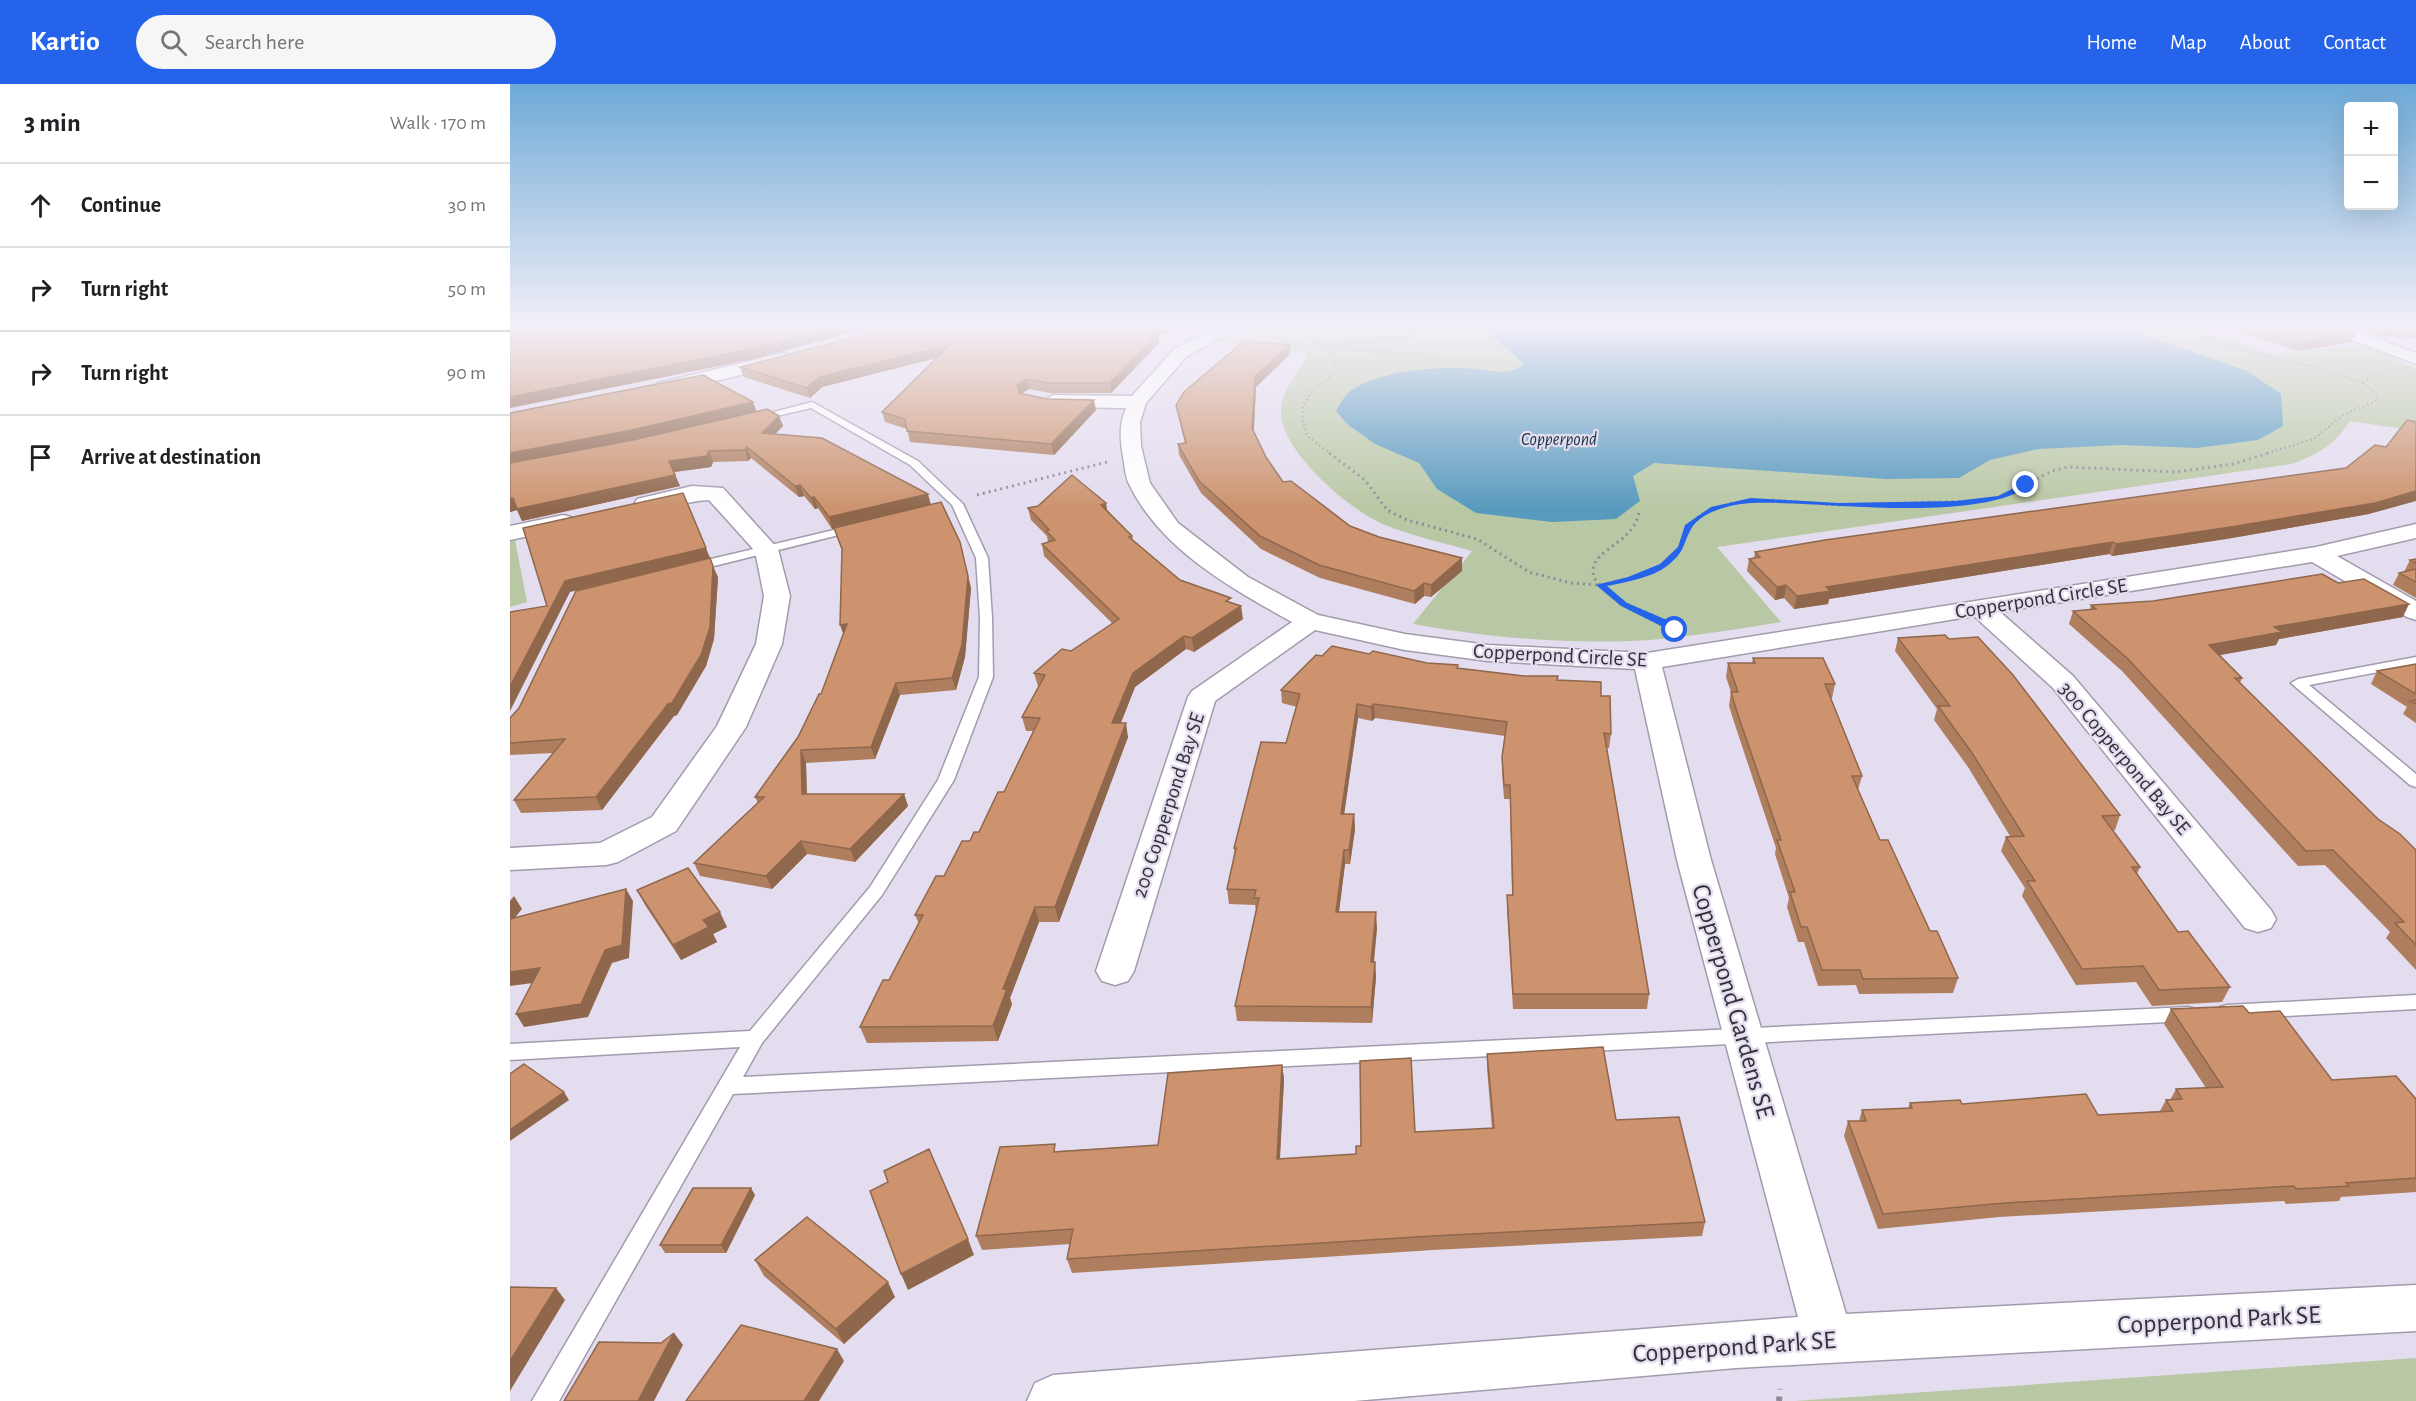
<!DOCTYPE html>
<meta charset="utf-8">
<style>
:root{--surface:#fff;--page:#f6f6f6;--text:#202124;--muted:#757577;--line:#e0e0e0;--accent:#2563eb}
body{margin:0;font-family:"Alegreya Sans",sans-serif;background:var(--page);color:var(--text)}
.controls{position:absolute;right:18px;top:18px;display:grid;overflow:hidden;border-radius:6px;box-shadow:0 6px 24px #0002}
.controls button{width:54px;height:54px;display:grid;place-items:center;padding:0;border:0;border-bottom:2px solid var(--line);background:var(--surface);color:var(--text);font:30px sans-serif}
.stop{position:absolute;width:18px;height:18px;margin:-14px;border:4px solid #2563eb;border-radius:50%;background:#fff}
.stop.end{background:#2563eb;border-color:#fff;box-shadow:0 2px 6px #0008}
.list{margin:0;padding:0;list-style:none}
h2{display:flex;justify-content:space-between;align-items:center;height:78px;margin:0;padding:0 24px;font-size:26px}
h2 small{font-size:20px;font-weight:400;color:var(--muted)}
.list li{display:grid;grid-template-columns:39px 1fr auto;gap:18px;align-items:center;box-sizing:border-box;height:84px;padding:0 24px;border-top:2px solid var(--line)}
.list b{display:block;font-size:22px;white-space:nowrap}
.list em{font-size:20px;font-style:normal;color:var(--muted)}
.icon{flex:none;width:33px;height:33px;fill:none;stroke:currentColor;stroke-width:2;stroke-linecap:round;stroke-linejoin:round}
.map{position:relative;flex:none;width:1906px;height:1317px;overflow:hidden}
header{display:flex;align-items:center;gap:36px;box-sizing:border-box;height:84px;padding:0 30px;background:var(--accent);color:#fff}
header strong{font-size:28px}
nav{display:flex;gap:33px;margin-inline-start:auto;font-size:21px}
.search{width:420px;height:54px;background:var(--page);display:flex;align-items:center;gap:15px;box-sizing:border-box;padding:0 21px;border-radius:33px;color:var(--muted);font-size:22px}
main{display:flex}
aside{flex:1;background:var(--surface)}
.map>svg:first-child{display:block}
.green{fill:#b9c8a4}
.water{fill:#589abe}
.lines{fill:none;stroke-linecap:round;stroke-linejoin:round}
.lane-casing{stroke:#a39bad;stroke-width:3}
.street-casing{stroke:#a39bad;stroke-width:3}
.secondary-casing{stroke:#a39bad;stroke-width:3}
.path-far3{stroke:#908a97;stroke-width:2;stroke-dasharray:1.5 3;stroke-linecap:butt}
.path-far2{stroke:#908a97;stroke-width:3;stroke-dasharray:2 4;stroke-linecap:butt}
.path-far1{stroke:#908a97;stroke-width:4;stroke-dasharray:3 4.5;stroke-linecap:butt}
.path{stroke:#908a97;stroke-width:6;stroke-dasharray:4.5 7;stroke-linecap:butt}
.lane{fill:#fff;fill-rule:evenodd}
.street{fill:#fff;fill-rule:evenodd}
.secondary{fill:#fff;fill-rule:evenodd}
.wall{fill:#af7e5f}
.shaded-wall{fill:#8f674d}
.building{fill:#cc936e;stroke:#8f674d;stroke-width:1.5}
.route{fill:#2563eb}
.labels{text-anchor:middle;stroke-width:4.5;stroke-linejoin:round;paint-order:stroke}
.far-water-label{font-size:18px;font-style:italic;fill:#173545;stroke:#e4dcef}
.street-label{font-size:21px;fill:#333037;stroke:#e4dcef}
.near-street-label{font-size:26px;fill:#333037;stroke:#e4dcef}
</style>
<header>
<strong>Kartio</strong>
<div class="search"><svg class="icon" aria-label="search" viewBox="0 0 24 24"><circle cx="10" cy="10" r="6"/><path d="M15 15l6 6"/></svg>Search here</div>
<nav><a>Home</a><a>Map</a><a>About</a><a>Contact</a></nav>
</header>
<main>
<aside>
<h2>3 min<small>Walk · 170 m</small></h2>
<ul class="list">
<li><svg class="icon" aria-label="ahead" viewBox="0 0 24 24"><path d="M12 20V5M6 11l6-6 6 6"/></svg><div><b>Continue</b></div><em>30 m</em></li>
<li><svg class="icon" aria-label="right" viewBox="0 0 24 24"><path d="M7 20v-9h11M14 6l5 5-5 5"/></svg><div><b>Turn right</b></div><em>50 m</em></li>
<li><svg class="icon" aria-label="right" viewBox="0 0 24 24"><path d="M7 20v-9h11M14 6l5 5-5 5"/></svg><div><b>Turn right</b></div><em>90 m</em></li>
<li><svg class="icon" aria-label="arrive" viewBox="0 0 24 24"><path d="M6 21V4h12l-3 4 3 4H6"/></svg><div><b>Arrive at destination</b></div></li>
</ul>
</aside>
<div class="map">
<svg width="1906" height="1317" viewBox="0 0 1906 1317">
<rect width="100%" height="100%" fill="#e4dcef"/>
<!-- green -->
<path class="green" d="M746,241H862L875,244L884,241H1675L1762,270L1853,261L1906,285V347L1840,337C1825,361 1808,370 1782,380L1207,463L1271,538C1228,545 1184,552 1140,556C1061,561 980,554 903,540L962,467C933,459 903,452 875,441C840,427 760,360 772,318C776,301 791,285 798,270L706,258Z
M5,456L17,518L0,523V457Z
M1906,1274V1317H1285Z"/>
<!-- water -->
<path class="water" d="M982,241H1606L1737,287L1771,310L1773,342L1748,356L1686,364L1611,361L1529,365L1480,376L1449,394L1376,395L1144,379L1123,392L1130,417L1106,435L1042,438L966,429L927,405L909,379L865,360L837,340L826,327C830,321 834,312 839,308C869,286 930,282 965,285C983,287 999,292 1014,280L983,252Z"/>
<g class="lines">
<defs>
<path id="lane" d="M302,318L408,377L453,420L478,474L482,534L483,593L444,696L372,811L252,959L233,993L1678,923L1685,925L1688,930L1685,935L1678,937L223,1010L49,1317H22L230,963L0,976V960L240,947L360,803L428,696L469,593L470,534L466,474L442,421L400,381L301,324L246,337L241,334Z
M345,441L351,444L349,446L184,487L178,483L180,480Z
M1906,573V581L1799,601L1906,690V703L1900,701L1781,599L1788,595Z
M1906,911V925L1717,935L1710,933L1707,928L1710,923L1717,921Z"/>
<path id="street" d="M712,241H733L676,273L636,319L630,338L631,362L640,399L668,439L738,493L808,531L895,550L978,561L1137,569L1806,463L1906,440V454L1827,472L1906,517V536L1897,533L1802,478L1490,528L1563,592L1761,826L1766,835L1761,844L1748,848L1735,844L1543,604L1464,532L1152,583L1201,776L1336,1230L1906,1201V1247L1226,1284L844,1317H517L525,1299L543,1291L1288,1233L1167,776L1125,585L978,577L895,566L805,546L705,617L624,887L618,897L605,901L592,897L586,887L678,613L682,607L782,538C721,504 651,466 619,400C615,392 615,382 613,373C610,355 609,340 616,324L543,323L534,317L543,311L622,312L664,265Z
M1808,241H1831L1906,269V280L1810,244Z
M182,402L213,404L268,465L280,512L272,560L236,643L166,747L108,778L96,781L0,786V764L90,759L142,733L207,642L246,560L254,512L245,467L199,416C177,416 147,430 127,425L124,420L127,415Z
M53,431L61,433L64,438L61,443L0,456V442Z"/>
<path id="secondary" d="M274,269L284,275L281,279L155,309L148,307L145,303L148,299Z"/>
</defs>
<!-- lane casing -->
<use href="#lane" class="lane-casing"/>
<!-- street casing -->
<use href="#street" class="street-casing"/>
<!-- secondary casing -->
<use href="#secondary" class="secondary-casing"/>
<!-- path-far3 -->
<path class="path-far3" d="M799,241L802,256L816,263L910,271L945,281
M1662,241L1743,269L1805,283L1853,299L1865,308L1868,316L1833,331L1804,355L1754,370
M1853,299L1873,287
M821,370L797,352L792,334L793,322L802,307L824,290V261L899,252L935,241"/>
<!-- path-far2 -->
<path class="path-far2" d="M819,369L855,396L877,426L897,436L967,455L1019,488L1061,499L1090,501L1120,495L1145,486L1170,466L1175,447L1190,431L1222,419L1261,416L1329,421L1465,417L1492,413L1542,387L1558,383L1666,388L1723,380L1759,369
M467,411L597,378
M1129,429C1124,449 1111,455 1096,467C1055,498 1122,522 1144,532"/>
<!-- path-far1 -->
<path class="path-far1" d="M1141,531L1164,546"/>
<!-- path -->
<path class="path" d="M1269,1317L1270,1305"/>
<!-- lane -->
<use href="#lane" class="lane"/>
<!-- street -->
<use href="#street" class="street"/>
<!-- secondary -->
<use href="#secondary" class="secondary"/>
</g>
<!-- wall -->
<path class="wall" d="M1710,241H1823L1845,249L1841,258L1788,267Z
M1837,241H1906V254L1888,255L1880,251L1870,253Z
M648,252L649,259L601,309H540L519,305L512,309L586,326L544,371L400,358L397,345L375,338L372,328L426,274L312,303L300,314L234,293L230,283Z
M780,261V270L746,303L744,348L756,373L773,398L840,442L952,487L921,513L914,512L905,520L810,494L751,465L691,409L669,371L668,360L675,359L668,331L666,321Z
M246,328L269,332L273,342L265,350L421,421L461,504L455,573L446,606L390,611L365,675L296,679L297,710H394L398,722L345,778L297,770L262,805L190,792L184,779L248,719L245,713L288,653L311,610L334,550L332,466L324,444L322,445L308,424L305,425L294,412L289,413L241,374L238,377L203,378L201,383L164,388L170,402L12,437L7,426L0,428V329Z
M518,424L598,427L622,452L623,456L670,496L722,519L733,535L684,568L676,565L625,603L611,639L618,653L549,838H529L500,914L502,920L488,957L357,959L350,943L379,896L409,840L405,831L460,757L469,748L494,708L523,647H516L512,633L529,602H528L524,589L561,567L603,540L534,472L532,460L538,458L537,452L521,436Z
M1859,430L1716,455L1602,472L1599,470L1319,515L1318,520L1284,525L1274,514L1265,516L1237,487L1239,475L1244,474L1245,468Z
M1906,475V514L1883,501L1889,489L1894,488L1900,476Z
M208,493L204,555L196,582L167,631L164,632L92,726L11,729L4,716L44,669L0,671V634Z
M1828,499L1893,533L1769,555L1766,561L1710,571L1732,594L1730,599L1868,735L1906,766V886L1876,854L1880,848L1815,781L1788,782L1612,587L1559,540L1563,527L1580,525L1581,521L1643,517Z
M1388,554L1610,731L1605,746H1603L1630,783L1627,790L1668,848L1720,903L1712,918L1642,922L1626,898L1566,901L1512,812L1515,804L1491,767L1496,753L1500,752L1458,683L1424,636L1427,625L1385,567Z
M812,572L948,581V584L1048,596L1091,612L1101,650L1099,664H1097L1139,910L1137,925H1003L997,826V811H1002L1000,715H994L992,688V673L995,652L865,634L862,637L848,634L834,730H844L845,745L840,780H835L829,828L867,844L864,878H865L866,893L862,939L727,937L725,922L746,827L745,821L719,820L717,805L725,770L724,764L776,659L787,623L772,619L771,606Z
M1243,574L1325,600L1322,614H1320L1352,692L1348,706L1370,756L1420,847L1448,894L1443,909L1349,910L1346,901L1308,902L1294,858H1288L1277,823L1279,814L1265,770L1266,764L1225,641L1219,622L1221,608L1216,593L1218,579H1242Z
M1906,580V639L1893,630L1897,623L1861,600L1867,587Z
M127,806L217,843L203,850L207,858L171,876L135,821Z
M1661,925L1739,929L1822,996L1906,1015V1108L1831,1113L1829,1117L1776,1120L1774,1117L1489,1133L1368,1145L1334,1052L1338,1037H1349L1352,1026L1398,1024L1400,1019L1452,1020L1588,1031L1650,1027L1656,1016H1660L1666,1005L1696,1004L1654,940Z
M977,970L1106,1036L1195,1138L1192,1152L923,1166L562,1189L557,1175L560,1160L472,1166L466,1152L547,1067L648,1061L772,981L774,995L770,1075L846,1070L851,1062L905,1048L982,1044L977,984Z
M245,1111L216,1169H155L150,1161Z
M245,1176L385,1213L334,1260L254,1192Z"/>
<!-- shaded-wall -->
<path class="shaded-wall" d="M333,241H370L244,275L0,324V313Z
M653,241H683L648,252L649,259L601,309L600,299L630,248Z
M1884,242L1880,251L1870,253L1874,244Z
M1845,249L1841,258L1788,267L1792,258Z
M440,261L443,270L312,303L300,314L297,304L309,293Z
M780,261V270L746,303L743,355L742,344L745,292Z
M517,295L519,305L509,311L507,301Z
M584,316L586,326L544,371L541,360Z
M243,318L247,329L127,357L0,381V369Z
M269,332L273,342L255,360L252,349Z
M237,363L241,374L238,377L235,366Z
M199,367L203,378L201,383L164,388L159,377Z
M165,391L170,402L12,437L7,426L0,428V415Z
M290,401L294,412L289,413L285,402Z
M1906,407V417L1859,430L1716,455L1602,472L1606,460Z
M418,410L421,421L322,445L319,433Z
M304,413L308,424L305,425L301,414Z
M596,419L598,431L591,421Z
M450,458L461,504L455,573L446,606L442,594Z
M1603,458L1599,470L1319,515L1318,520L1284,525L1287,512L1316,503Z
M196,464L200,474L60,508L0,627V603L55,497Z
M952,474V487L921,513V501Z
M203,482L208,493L204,555L196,582L167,631L164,632L92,726L86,713Z
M914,499V512L905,520L904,507Z
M1276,501L1274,514L1265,516L1267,503Z
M1899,520L1893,533L1769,555L1766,561L1693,574L1699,561L1764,543Z
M731,522L733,535L684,568L682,554Z
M337,540L334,552L330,541Z
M674,552L676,565L625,603L605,653L602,639L623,589Z
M386,599L390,611L365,675L361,663Z
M847,620L848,634L832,745L831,730Z
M864,620L865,634L862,637L861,623Z
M616,639L618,653L549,838L545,823Z
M291,666L296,679L297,722L292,710Z
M394,710L398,722L345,778L340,765Z
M844,730L845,745L840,780L839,766Z
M291,757L297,770L262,805L256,792Z
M834,766L835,780L827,843L826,828Z
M116,805L123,817L119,874L102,879L78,933L14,943L6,930Z
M4,812L12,825L0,840V817Z
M525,823L529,838L500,914L502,920L488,957L483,942L493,905Z
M210,828L217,843L203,850L207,858L171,876L163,861L193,836Z
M866,828L867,844L862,893L861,878Z
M865,878L866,893L862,939L861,923Z
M30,884L38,897L0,902V888Z
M772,981L774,995L769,1089L767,1075Z
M54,1008L59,1016L0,1057V1046Z
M241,1104L245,1111L216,1169L211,1161Z
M458,1155L464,1171L398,1206L391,1190Z
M378,1198L385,1213L334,1260L326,1245Z
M46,1204L55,1216L0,1307V1277Z
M164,1249L173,1261L144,1317H128Z
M327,1265L334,1277L309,1317H294Z"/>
<!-- building -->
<path class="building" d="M0,241H333L241,265L0,313Z
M392,241H653L630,248L647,250L600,299H538L517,295L507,301L509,309L537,315L584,316L541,360L397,347L395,335L372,328L440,261L309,293L297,304L230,283Z
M1740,241H1823L1845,249L1792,258Z
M1865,241H1906V245L1892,246L1884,242L1874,244Z
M734,257L780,261L745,292L742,344L756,373L773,398L781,397L840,442L869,453L952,474L921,501L914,499L904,507L809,481L750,452L689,397L668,360L676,359L666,321L674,308Z
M193,291L243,318L122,346L0,369V329Z
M257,325L269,332L252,349L312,354L418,410L319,433L304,413L301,414L290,401L285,402L237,363L235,366L199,367L197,372L159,377L165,391L7,425L3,414L0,415V379L123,356Z
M1897,336L1906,338V407L1865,419L1721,443L1606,460L1603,458L1316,503L1321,507L1287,512L1276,501L1267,503L1239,475L1250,473L1245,468L1315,456L1836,384L1865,361L1876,363Z
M562,391L596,419L591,421L622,452L619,453L670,496L721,514L716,517L731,522L682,554L674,552L623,589L602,639H616L545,823H525L493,905H497L483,942L350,943L373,896H379L413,831H405L426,792H434L452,757H460L464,748H469L488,708H494L530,634L512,633L535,591L524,589L552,565L561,567L609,535L532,460L545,456L536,447L539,446L534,440L518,424L528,422Z
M173,409L196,464L55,497L0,603V528L37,522L13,444Z
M431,418L450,458L458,492L452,561L442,594L386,599L361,663L291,666L292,710H394L340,765L291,757L256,792L184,779L254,713H245L288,653L309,610H311L337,540L330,541L332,465L324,444Z
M200,474L203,482L200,543L191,571L162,619L158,620L86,713L4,716L55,655L0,659V634L9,624L66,507Z
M1906,475V479L1900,476Z
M1906,485V498L1889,489Z
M1812,490L1828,499L1854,495L1899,520L1764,543L1772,548L1699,561L1732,594H1725L1868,735L1890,750L1906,766V861L1885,839L1894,838L1823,766L1796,767L1617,574L1563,527L1586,525L1581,521L1643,517Z
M1435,551L1439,555L1468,553L1503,591L1610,731L1592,732L1630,783H1622L1668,848L1678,847L1720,903L1649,906L1633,882L1572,885L1517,797H1525L1496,753L1514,752L1462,669L1428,622H1440L1388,554Z
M822,562L859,570L863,567L917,579L948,581L947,584L1014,592H1048L1047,596L1091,598V612H1100L1101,650L1094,649L1139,910H1003L997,811H1003L1000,701H994L992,673L997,638L864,620L861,623L847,620L831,730H844L839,766H834L826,828H866L861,878H865L861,923L725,922L749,814H744L746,806L717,805L726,764H724L751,658L776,659L790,610L771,606L806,571L812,572Z
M1243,574H1313L1325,600H1315L1352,692H1342L1370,756H1378L1420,847H1427L1448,894L1353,895L1350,886H1312L1297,843H1291L1280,808H1285L1267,756H1271L1227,628L1221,608H1228L1218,579H1245Z
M1906,580V610L1867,587Z
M1906,616V620L1900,617Z
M178,784L210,828L193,836L199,843L163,861L127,806Z
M116,805L112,861L95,866L71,920L6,930L30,884L0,888V835Z
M1733,922L1739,929L1770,927L1822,996L1886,992L1906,1015V1094L1836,1099L1839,1102L1786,1105L1784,1102L1495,1119L1373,1130L1338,1037H1356L1352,1026L1402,1024L1400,1019L1450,1016L1452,1020L1576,1010L1588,1031L1663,1027L1656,1016L1672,1015L1666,1005L1713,1003L1661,925Z
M1093,963L1106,1036L1169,1033L1195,1138L922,1152L557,1175L563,1145L466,1152L490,1063L545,1060L544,1068L648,1061L658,989L772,981L767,1075L846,1070V1062H851L850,977L901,974L905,1048L984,1044L977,970Z
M14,980L54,1008L0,1046V990Z
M419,1065L458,1155L391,1190L360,1107L378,1098L374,1087Z
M183,1104H241L211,1161H150Z
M297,1133L378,1198L326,1245L245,1176Z
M0,1203L46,1204L0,1277Z
M231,1241L327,1265L294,1317H176Z
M164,1249L128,1317H54L89,1258L151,1259Z"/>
<!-- sky -->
<linearGradient id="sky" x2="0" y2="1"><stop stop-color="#6eaad7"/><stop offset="0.57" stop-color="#f3eff8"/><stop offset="1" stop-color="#f3eff8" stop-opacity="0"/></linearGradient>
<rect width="1906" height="425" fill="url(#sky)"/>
<!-- route -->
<path class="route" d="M1514,399L1520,401C1468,441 1308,416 1242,419C1222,420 1191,427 1181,445C1172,462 1175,468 1157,482C1141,494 1116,498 1097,502L1117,519L1157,536L1169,546L1165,549L1111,522L1086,501L1118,493L1150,480L1168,463L1175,441L1201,423L1241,414L1329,419L1446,417L1488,412Z"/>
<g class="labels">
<!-- far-water labels -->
<g class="far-water-label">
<text x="1049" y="361">Copperpond</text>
</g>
<!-- street labels -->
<g class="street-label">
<text transform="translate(1531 514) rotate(-9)" y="7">Copperpond Circle SE</text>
<text transform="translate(1050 571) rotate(3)" y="7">Copperpond Circle SE</text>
<text transform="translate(1615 674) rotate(50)" y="7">300 Copperpond Bay SE</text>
<text transform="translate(658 721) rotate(-72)" y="7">200 Copperpond Bay SE</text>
</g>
<!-- near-street labels -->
<g class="near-street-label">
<text transform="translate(1224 917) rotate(74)" y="9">Copperpond Gardens SE</text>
<text transform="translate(1709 1235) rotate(-3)" y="9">Copperpond Park SE</text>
<text transform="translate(1224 1262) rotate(-4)" y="9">Copperpond Park SE</text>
</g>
</g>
</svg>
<div class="controls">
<button>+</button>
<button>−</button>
</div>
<div class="stop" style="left:1165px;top:546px"></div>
<div class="stop end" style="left:1516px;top:401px"></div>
</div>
</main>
